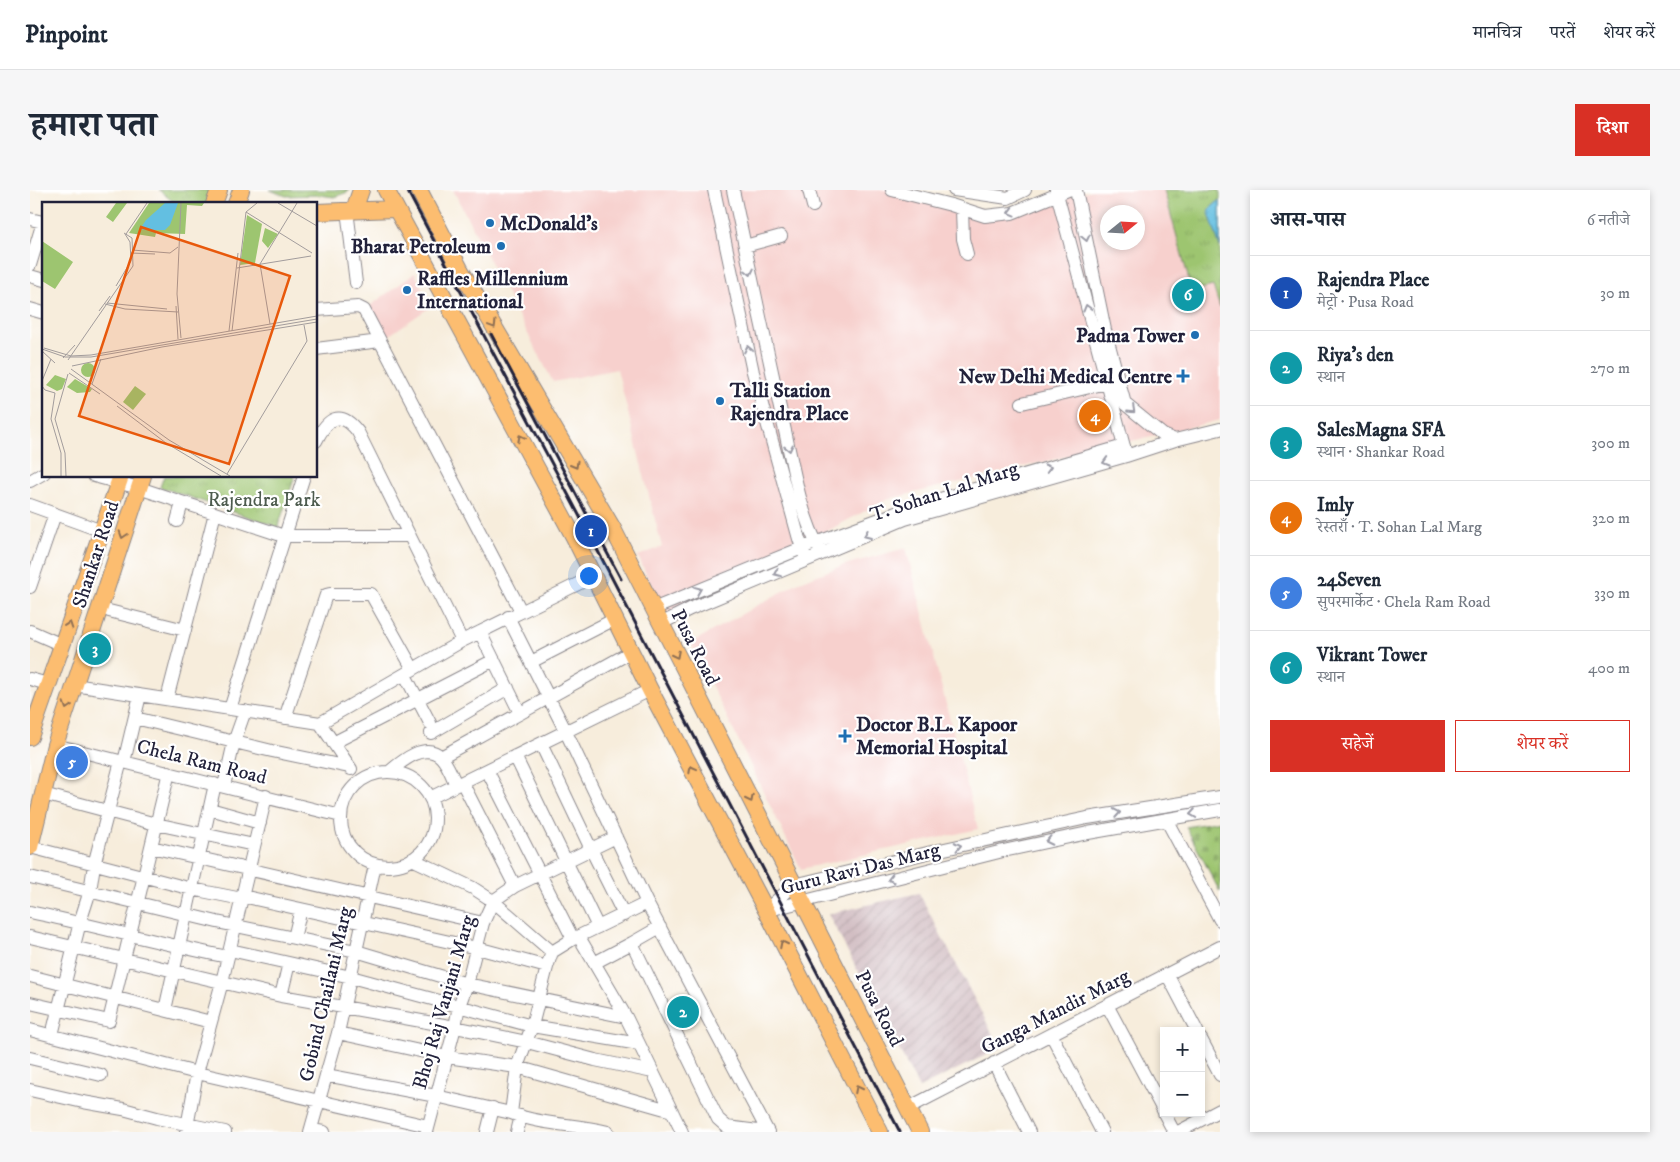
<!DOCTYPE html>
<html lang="hi">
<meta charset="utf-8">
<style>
:root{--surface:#fff;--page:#f6f6f7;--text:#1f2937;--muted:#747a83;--line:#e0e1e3;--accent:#d93025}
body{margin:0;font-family:"IM FELL DW Pica","Noto Serif Devanagari",serif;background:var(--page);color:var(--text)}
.controls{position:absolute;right:15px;bottom:15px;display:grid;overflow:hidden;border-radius:0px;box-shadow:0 2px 8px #0003}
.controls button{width:45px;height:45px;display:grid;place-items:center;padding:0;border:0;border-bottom:1px solid var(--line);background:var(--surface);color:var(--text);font:25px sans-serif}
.compass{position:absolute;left:1070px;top:15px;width:45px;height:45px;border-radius:50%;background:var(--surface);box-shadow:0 2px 8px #0003;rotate:72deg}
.you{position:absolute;left:558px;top:385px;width:18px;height:18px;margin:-12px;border:4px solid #fff;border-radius:50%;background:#1a73e8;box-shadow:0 0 0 8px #1a73e833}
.badge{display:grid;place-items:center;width:32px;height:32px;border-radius:50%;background:var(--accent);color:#fff;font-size:16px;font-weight:700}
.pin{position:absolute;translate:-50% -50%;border:2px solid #fff;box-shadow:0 1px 5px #0006}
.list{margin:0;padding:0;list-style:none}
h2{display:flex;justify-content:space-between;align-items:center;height:65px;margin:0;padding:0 20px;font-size:21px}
h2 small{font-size:16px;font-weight:400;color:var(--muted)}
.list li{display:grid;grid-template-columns:32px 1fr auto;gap:15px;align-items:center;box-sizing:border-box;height:75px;padding:0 20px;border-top:1px solid var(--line)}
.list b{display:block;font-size:19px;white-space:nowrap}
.list p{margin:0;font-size:16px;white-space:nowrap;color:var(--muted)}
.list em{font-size:16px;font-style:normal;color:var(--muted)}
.actions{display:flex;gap:10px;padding:15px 20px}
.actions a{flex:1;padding:11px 0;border:1px solid var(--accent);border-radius:0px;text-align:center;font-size:18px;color:var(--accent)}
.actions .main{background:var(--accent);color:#fff}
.map{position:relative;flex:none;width:1190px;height:942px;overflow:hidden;border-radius:0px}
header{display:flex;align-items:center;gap:30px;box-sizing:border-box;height:70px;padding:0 25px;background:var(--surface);border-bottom:1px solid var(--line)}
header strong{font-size:24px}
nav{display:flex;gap:28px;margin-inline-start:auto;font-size:18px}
.intro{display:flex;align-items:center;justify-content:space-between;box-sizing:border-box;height:120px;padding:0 30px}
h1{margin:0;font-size:35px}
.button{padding:12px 22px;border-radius:0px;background:var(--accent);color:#fff;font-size:18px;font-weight:700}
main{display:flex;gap:30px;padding:0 30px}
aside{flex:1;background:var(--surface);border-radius:0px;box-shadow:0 2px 8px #0003}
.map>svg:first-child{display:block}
.built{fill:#f7d0cd;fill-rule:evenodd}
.industrial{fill:url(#industrial-furrows)}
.cemetery{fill:url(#cemetery-stones);stroke:#607456}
.park{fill:url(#park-tufts);stroke:#607456}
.water{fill:url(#water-ripples);stroke:#42708e}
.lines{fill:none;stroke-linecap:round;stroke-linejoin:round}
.minor-casing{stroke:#8c888c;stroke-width:14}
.major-casing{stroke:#8c888c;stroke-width:18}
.minor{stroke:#fff;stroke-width:12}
.major{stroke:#fcbd6f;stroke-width:16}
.rail{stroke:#22223b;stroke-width:3}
.oneway{stroke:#9c9ca7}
.oneway2{stroke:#8f7055}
.poi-dot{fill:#1f6fb2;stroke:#fff;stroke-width:2}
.labels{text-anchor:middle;stroke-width:4.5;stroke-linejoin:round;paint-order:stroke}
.poi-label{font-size:20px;font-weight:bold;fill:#22223b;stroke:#fff;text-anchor:start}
.street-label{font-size:20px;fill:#22223b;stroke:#fff}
.park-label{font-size:20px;fill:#4d5b4e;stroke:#fff}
.inset-road{fill:none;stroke:#a29c9c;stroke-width:1}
.view{fill:#e8590c;fill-opacity:0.15;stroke:#e8590c;stroke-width:2.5}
.inset-edge{fill:none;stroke:#22223b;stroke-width:2.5}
</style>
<header>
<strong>Pinpoint</strong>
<nav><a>मानचित्र</a><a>परतें</a><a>शेयर करें</a></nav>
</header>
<div class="intro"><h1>हमारा पता</h1><a class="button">दिशा</a></div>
<main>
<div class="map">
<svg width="1190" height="942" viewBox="0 0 1190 942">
<defs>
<pattern id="industrial-furrows" width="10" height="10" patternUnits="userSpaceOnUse" patternTransform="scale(1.25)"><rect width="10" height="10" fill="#d2bec3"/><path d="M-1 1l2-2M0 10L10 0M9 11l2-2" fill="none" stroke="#b4a3a8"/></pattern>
<pattern id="cemetery-stones" width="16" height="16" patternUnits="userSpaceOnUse" patternTransform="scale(1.25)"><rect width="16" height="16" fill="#9dc570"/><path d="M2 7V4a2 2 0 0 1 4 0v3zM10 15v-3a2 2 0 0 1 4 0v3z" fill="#87a962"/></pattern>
<pattern id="park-tufts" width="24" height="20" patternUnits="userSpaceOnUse" patternTransform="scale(1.25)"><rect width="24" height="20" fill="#9dc570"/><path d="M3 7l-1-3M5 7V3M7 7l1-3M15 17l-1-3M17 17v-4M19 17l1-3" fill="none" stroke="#87a962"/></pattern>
<pattern id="water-ripples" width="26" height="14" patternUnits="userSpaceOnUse" patternTransform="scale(1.25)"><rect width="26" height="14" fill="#63bfe1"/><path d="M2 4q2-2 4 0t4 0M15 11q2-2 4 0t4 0" fill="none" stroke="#519bb8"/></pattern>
</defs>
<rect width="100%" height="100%" fill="#fff"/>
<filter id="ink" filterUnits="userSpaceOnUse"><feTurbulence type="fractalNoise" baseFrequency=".02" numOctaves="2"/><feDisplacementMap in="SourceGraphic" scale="10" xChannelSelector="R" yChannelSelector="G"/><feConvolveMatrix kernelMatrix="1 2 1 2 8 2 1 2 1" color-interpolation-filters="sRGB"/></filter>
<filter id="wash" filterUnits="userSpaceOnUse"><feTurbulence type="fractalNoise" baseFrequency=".0096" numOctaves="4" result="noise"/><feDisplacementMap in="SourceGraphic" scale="20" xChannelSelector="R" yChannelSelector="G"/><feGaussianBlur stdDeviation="1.12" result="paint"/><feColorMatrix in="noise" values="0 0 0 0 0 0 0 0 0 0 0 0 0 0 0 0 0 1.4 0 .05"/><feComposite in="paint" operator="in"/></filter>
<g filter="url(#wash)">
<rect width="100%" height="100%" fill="#f7eddc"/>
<!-- built -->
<path class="built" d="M423,0H863L959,28L1062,0H1134L1162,101L1183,96L1190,118V230L858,309L635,426L608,366L632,357L587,179L523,192ZM1078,22H1108V52H1078Z
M385,83L400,117L358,146L337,118Z
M876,358L948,639L771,679L661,453L767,393L814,375Z"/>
<!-- industrial -->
<path class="industrial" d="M889,703L970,858L889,898L798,724Z"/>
<!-- cemetery -->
<path class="cemetery" d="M1190,631V702L1156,637Z"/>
<!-- park -->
<path class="park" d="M129,0H184L179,14H146Z
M240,0H319L318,2L304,7L290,5L256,6Z
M1134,0H1190V118L1183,96L1162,101Z
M134,286H265L248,337L130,297Z"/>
<!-- water -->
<path class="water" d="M1190,10V57L1178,20Z"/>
</g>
<g filter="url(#ink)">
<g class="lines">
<defs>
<path id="minor" d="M684,0L723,182L769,349L775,366
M703,0C719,77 736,155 753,232C763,274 769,322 790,360
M779,0L783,16
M862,0L921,15L955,26L982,23L1038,0
M924,0L978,8L995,0
M1026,0L1096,264
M1046,0L1075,140L1095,214L1133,245L1145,250
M932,19L933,49L937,64
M317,20L326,93
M0,29L13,32L0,75
M715,56L751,46
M0,86L14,90
M0,119L14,123
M286,120L328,117L334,120L491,421
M286,159L350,151
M992,213L1077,193
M286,251C297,229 310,218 328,242L432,451
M64,286L109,298L254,346H380
M0,291L14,283
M0,315L72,341
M147,331L152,313
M0,397L25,324
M623,419L772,358L879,318L1094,256
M79,421L155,440
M478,427L536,542L617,713L738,942
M630,434L660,419L875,329L1096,266L1145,250L1190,239
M0,441L32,455
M450,442L490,523
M501,472L585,429
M375,485L400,533
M0,489L18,494
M44,495L290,533L432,451L564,386
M137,509L185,323
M200,519L274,286
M105,528L242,561L319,577
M255,528L296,405L300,404H341L383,479
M290,533L321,579
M401,543L478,498
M303,553L464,470
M511,554L561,659L594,725
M25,555L311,626
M485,566L568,737
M411,567L601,462
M94,572L110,505
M359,582C371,572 395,551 411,567C418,574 422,586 426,595
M311 629a47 47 0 1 1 94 0a47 47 0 1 1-94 0Z
M432,592L485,696
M194,596L204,552L215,521
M13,604L126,634L224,655
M402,607L620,500
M180,619L230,633
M1136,629L1190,730
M0,657L162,699L212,709
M121,657L453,733
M382,669L443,698L463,711L522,762
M0,687L187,732L326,761L437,794L596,827
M212,706L447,758L517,777
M736,720L764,695L910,660L1057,628L1190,607
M739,720L973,661L1058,643L1190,620
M0,722C66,736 132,754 198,767
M630,737L602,753L688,929L697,937L736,942
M0,747L251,806L425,837L497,852L565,870L623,882
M549,747L596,827L652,942
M264,748L271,719
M543,749L617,713
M200,760L321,787L502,836L609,854
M566,772L602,753
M1137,784L1167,841
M0,786L181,832
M251,806L259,773
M0,813L79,831L139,582
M1077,815L1134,922
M135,820L185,594
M0,840L167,883L398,936
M308,843L417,867L487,877L642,921
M1021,844L1072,942
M22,845L50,732L60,701L64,675L91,571
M1171,849L1190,885
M0,868L71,885
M964,873L999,942
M296,885L406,906L481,923L487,877L502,836L517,777L522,762L543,749L457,580
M0,900L53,912L93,919L127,928L195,942
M878,918L1190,757
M481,923C512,935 545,934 578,942
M1134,923L1144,942
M281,940L294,942
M156,942L167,883L192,792L236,606
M280,942L308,843L345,675
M397,942L425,837L429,816L437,794L453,733L463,711L485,696L586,647
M457,942L463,918
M487,942L491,926
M1148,942L1190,920"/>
<path id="major" d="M356,0L544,347L620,500L736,720L850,942
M389,0L430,79L582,337L890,942
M184,14L189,0
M206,14L211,0
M324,20L331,0
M286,22L365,19
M0,547L91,286
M0,657L25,555L113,286"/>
</defs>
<!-- minor casing -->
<use href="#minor" class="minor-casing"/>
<!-- major casing -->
<use href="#major" class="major-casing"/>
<!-- minor -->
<use href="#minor" class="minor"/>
<!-- major -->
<use href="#major" class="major"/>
<!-- rail -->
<path class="rail" d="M377,0L558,342L870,942
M461,144L591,389"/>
</g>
<!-- one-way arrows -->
<defs><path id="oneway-chevron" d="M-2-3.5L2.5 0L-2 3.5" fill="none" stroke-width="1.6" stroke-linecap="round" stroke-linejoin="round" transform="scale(1.25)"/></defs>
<g class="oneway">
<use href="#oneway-chevron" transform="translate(981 22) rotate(165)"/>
<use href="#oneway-chevron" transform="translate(1056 48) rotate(78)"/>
<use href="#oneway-chevron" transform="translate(720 82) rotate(78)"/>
<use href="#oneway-chevron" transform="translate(1057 118) rotate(-105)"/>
<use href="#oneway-chevron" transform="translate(718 159) rotate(-103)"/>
<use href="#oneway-chevron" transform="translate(1102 220) rotate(43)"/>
<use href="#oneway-chevron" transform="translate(759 258) rotate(77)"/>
<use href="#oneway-chevron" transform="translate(1076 272) rotate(164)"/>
<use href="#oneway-chevron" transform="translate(1018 278) rotate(-16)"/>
<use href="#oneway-chevron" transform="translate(837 345) rotate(157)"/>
<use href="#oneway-chevron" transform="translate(747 383) rotate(158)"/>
<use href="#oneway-chevron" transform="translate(668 400) rotate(-22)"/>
<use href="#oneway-chevron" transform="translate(1087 623) rotate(-10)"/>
<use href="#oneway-chevron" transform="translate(1163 624) rotate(171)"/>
<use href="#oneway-chevron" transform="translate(1019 651) rotate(168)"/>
<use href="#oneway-chevron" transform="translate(928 656) rotate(-12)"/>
<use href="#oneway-chevron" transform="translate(861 689) rotate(166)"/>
</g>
<g class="oneway2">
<use href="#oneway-chevron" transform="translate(463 135) rotate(59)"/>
<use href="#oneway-chevron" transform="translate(491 248) rotate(-118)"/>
<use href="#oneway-chevron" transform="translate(545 275) rotate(60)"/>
<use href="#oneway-chevron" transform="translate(93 345) rotate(108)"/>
<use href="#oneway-chevron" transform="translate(39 435) rotate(-71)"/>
<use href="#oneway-chevron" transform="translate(646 465) rotate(63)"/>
<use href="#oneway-chevron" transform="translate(37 516) rotate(108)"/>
<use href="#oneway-chevron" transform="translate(662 579) rotate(-118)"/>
<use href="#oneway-chevron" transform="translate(720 609) rotate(63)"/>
<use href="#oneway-chevron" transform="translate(753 754) rotate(-117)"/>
<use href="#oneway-chevron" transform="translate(828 899) rotate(-117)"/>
</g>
</g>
<!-- markers -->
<g class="poi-dot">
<circle cx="460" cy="33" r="5"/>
<circle cx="471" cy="56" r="5"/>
<circle cx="377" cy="100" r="5"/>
<circle cx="1165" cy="145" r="5"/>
<path d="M1150.5 178.5h5v5h5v5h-5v5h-5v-5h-5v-5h5z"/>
<circle cx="690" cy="211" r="5"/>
<path d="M812.5 538.5h5v5h5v5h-5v5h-5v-5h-5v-5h5z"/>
</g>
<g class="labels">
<!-- poi labels -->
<g class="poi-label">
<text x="470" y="40">McDonald's</text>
<text x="461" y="63" text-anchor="end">Bharat Petroleum</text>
<text x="387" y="95">Raffles Millennium<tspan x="387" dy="23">International</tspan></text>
<text x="1155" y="152" text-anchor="end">Padma Tower</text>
<text x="1142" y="193" text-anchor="end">New Delhi Medical Centre</text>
<text x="700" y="207">Talli Station<tspan x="700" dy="23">Rajendra Place</tspan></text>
<text x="826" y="541">Doctor B.L. Kapoor<tspan x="826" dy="23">Memorial Hospital</tspan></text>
</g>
<!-- street labels -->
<g class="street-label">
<text transform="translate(914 301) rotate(-18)" y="7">T. Sohan Lal Marg</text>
<text transform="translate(65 364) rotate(-72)" y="7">Shankar Road</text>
<text transform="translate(666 457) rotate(63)" y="7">Pusa Road</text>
<text transform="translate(172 571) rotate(14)" y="7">Chela Ram Road</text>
<text transform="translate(830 678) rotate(-14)" y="7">Guru Ravi Das Marg</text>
<text transform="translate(295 804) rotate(-77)" y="7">Gobind Chailani Marg</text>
<text transform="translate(413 812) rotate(-74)" y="7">Bhoj Raj Vanjani Marg</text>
<text transform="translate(850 818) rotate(63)" y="7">Pusa Road</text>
<text transform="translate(1025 821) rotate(-27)" y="7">Ganga Mandir Marg</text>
</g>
<!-- park labels -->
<g class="park-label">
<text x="234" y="316">Rajendra Park</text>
</g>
</g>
<!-- overview -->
<g transform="translate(12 12)">
<rect width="275" height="275" fill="#f7eddc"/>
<path d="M205,13L220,22L213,61L198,63Z" fill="#9dc570"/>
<path d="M74,1H85L71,20L64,15ZM107,1H162L160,4L145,3L143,32L114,31L113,35L87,31ZM223,26L236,32L226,46L220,39ZM0,39L31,60L13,87L0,79ZM39 168a7 7 0 1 1 14 0a7 7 0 1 1-14 0ZM13,173L24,177L20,187L15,189L4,183ZM33,177L50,187L48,190L35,191L25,185ZM93,184L104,192L91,208L81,200Z" fill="#9dc570"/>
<path d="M123,1H136L128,23L123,28H101L100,24L104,18Z" fill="#63bfe1"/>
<path class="inset-road" d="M236,1L275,24M204,10L270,51M84,32L105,1M90,48L128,51L136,45M89,51L113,52M195,66L269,54M74,84L89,59L88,40L83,32M65,101L125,107M63,102L83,107L136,110M134,104L136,137M57,109L68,94M228,122L218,62L255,1M187,129L196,51M190,129L204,10L215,1M139,136L135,92L139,1M2,146L29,154L49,153L275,114M0,147L23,155H49L275,117M0,149L13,161M21,156L33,143M26,158L91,64L90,36L82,31M30,164L120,145L275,120M29,167L127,238L188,274M27,171L58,192M0,179L9,157M50,182L59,157M0,184L3,188L13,191L9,217L19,251V274M75,204L124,241L179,274M185,272L265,139L262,123M24,274L23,251L13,217L26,172"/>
<path class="view" d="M99,25L248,74L187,262L37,214Z"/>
<rect width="275" height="275" class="inset-edge"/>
</g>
</svg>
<div class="controls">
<button>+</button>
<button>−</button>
</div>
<svg class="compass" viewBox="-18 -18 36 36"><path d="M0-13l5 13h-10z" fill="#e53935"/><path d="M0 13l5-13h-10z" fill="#747a83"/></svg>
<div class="you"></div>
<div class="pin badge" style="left:561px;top:341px;background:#1a4fb4">1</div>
<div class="pin badge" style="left:653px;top:822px;background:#0f9aa8">2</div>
<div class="pin badge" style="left:65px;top:459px;background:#0f9aa8">3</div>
<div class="pin badge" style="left:1065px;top:226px;background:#e8710a">4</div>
<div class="pin badge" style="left:42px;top:572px;background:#3f7fe0">5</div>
<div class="pin badge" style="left:1158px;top:105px;background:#0f9aa8">6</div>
</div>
<aside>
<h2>आस-पास<small>6 नतीजे</small></h2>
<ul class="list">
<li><span class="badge" style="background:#1a4fb4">1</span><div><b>Rajendra Place</b><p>मेट्रो · Pusa Road</p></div><em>30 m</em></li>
<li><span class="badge" style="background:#0f9aa8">2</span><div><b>Riya's den</b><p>स्थान</p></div><em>270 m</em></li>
<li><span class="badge" style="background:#0f9aa8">3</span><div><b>SalesMagna SFA</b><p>स्थान · Shankar Road</p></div><em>300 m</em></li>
<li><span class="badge" style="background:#e8710a">4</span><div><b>Imly</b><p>रेस्तराँ · T. Sohan Lal Marg</p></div><em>320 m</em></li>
<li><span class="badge" style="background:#3f7fe0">5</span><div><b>24Seven</b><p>सुपरमार्केट · Chela Ram Road</p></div><em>330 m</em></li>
<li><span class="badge" style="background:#0f9aa8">6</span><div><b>Vikrant Tower</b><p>स्थान</p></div><em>400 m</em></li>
</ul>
<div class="actions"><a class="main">सहेजें</a><a>शेयर करें</a></div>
</aside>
</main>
